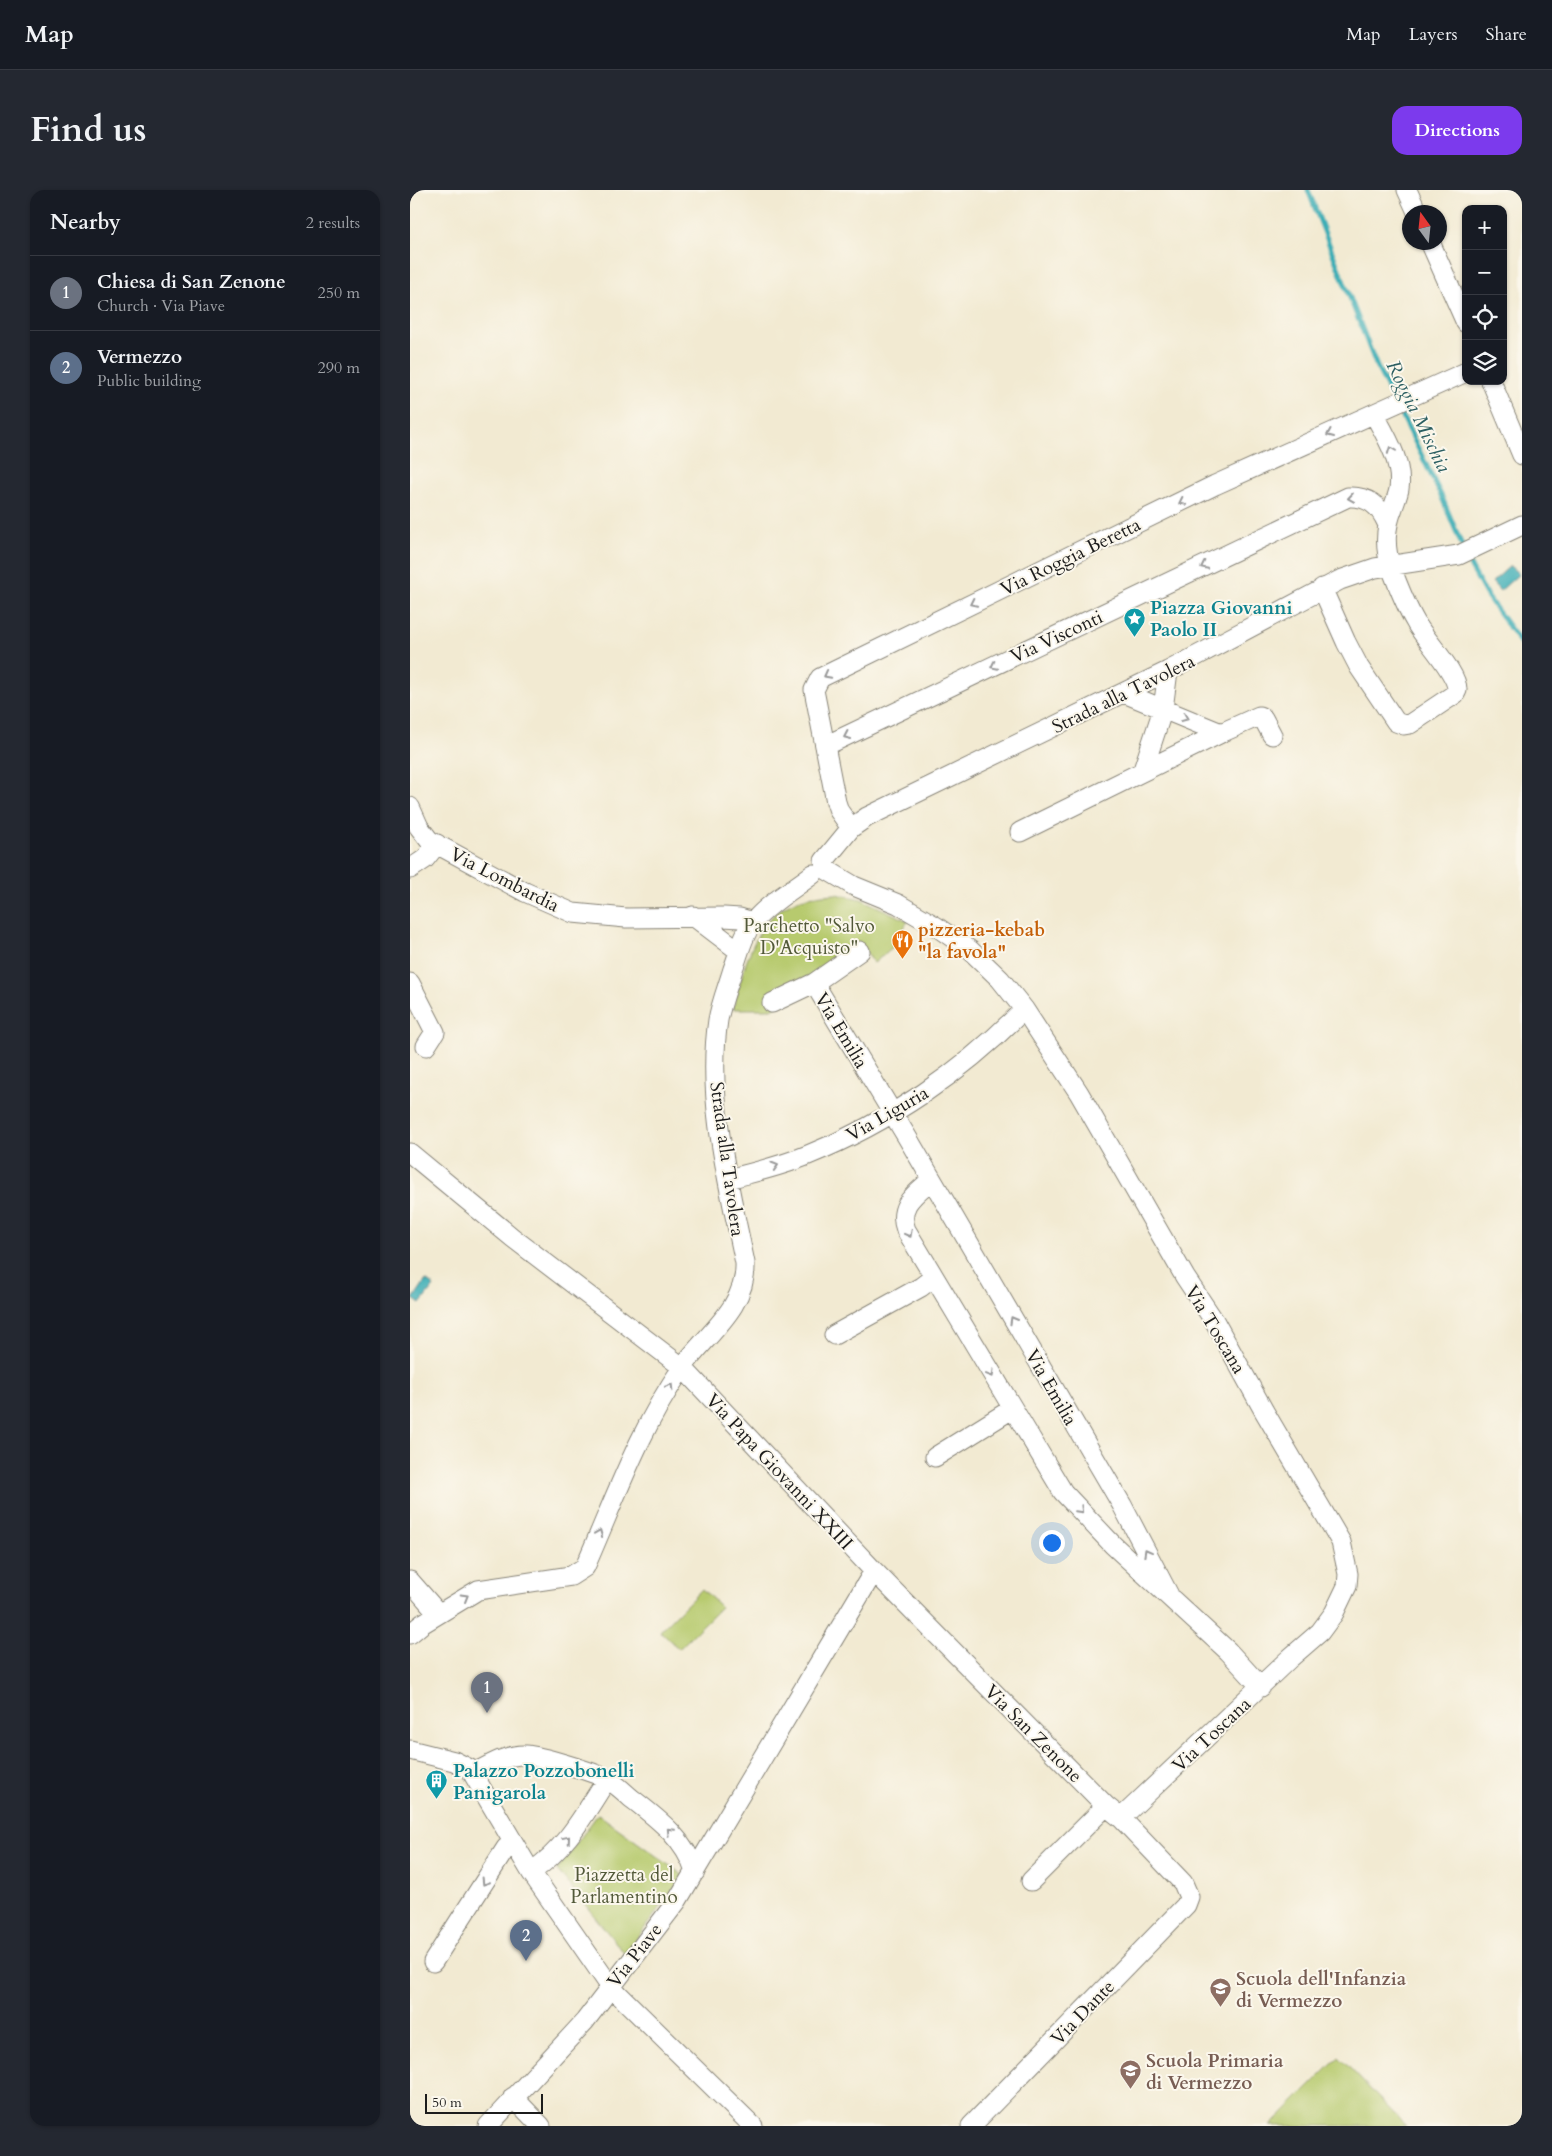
<!DOCTYPE html>
<meta charset="utf-8">
<style>
:root{--surface:#171b24;--page:#242831;--text:#f1f3f6;--muted:#9ea1a6;--line:#363941;--accent:#7c3aed}
body{margin:0;font-family:Cardo,serif;background:var(--page);color:var(--text)}
.controls{position:absolute;right:15px;top:15px;display:grid;overflow:hidden;border-radius:10px;box-shadow:0 1px 4px #0004}
.controls button{width:45px;height:45px;display:grid;place-items:center;padding:0;border:0;border-bottom:1px solid var(--line);background:var(--surface);color:var(--text);font:25px sans-serif}
.compass{position:absolute;left:992px;top:15px;width:45px;height:45px;border-radius:50%;background:var(--surface);box-shadow:0 1px 4px #0004;rotate:345deg}
.scale{position:absolute;left:15px;bottom:12px;width:118px;box-sizing:border-box;padding-left:5px;border:2px solid #1c1c1c;border-top:0;font-size:14px;line-height:18px;white-space:nowrap;color:#1c1c1c;-webkit-text-stroke:4px #fbf7ec;paint-order:stroke}
.you{position:absolute;left:641px;top:1352px;width:18px;height:18px;margin:-12px;border:4px solid #fff;border-radius:50%;background:#1a73e8;box-shadow:0 0 0 8px #1a73e833}
.badge{display:grid;place-items:center;width:32px;height:32px;border-radius:50%;background:var(--accent);color:#fff;font-size:16px;font-weight:700}
.pin{position:absolute;translate:-50% -41px;filter:drop-shadow(0 1px 2px #0008)}
.pin::after{content:'';position:absolute;top:26px;width:18px;height:15px;background:inherit;clip-path:polygon(0 0,100% 0,50% 100%)}
.list{margin:0;padding:0;list-style:none}
h2{display:flex;justify-content:space-between;align-items:center;height:65px;margin:0;padding:0 20px;font-size:21px}
h2 small{font-size:16px;font-weight:400;color:var(--muted)}
.list li{display:grid;grid-template-columns:32px 1fr auto;gap:15px;align-items:center;box-sizing:border-box;height:75px;padding:0 20px;border-top:1px solid var(--line)}
.list b{display:block;font-size:19px;white-space:nowrap}
.list p{margin:0;font-size:16px;white-space:nowrap;color:var(--muted)}
.list em{font-size:16px;font-style:normal;color:var(--muted)}
.icon{flex:none;width:28px;height:28px;fill:none;stroke:currentColor;stroke-width:2;stroke-linecap:round;stroke-linejoin:round}
.map{position:relative;flex:none;width:1112px;height:1936px;overflow:hidden;border-radius:15px}
header{display:flex;align-items:center;gap:30px;box-sizing:border-box;height:70px;padding:0 25px;background:var(--surface);border-bottom:1px solid var(--line)}
header strong{font-size:24px}
nav{display:flex;gap:28px;margin-inline-start:auto;font-size:18px}
.intro{display:flex;align-items:center;justify-content:space-between;box-sizing:border-box;height:120px;padding:0 30px}
h1{margin:0;font-size:35px}
.button{padding:12px 22px;border-radius:15px;background:var(--accent);color:#fff;font-size:18px;font-weight:700}
main{display:flex;gap:30px;padding:0 30px}
aside{flex:1;background:var(--surface);border-radius:15px;box-shadow:0 1px 4px #0004}
.map>svg:first-child{display:block}
.park{fill:#b7ca6e;stroke:#6a7345}
.water{fill:#3daeb6;stroke:#2c6569}
.lines{fill:none;stroke-linecap:round;stroke-linejoin:round}
.stream{stroke:#3daeb6;stroke-width:5}
.minor-casing{stroke:#878377;stroke-width:21}
.minor{stroke:#fff;stroke-width:19}
.oneway{stroke:#999}
.labels{text-anchor:middle;stroke-width:4;stroke-linejoin:round;paint-order:stroke}
.street-label{font-size:19px;fill:#1c1c1c;stroke:#fbf7ec}
.culture-label{font-size:19px;font-weight:bold;fill:#0d838f;stroke:#fbf7ec;text-anchor:start}
.park-label{font-size:19px;fill:#525939;stroke:#fbf7ec}
.food-label{font-size:19px;font-weight:bold;fill:#c56008;stroke:#fbf7ec;text-anchor:start}
.education-label{font-size:19px;font-weight:bold;fill:#785e54;stroke:#fbf7ec;text-anchor:start}
.water-label{font-size:20px;font-style:italic;fill:#2b5e61;stroke:#fbf7ec}
</style>
<header>
<strong>Map</strong>
<nav><a>Map</a><a>Layers</a><a>Share</a></nav>
</header>
<div class="intro"><h1>Find us</h1><a class="button">Directions</a></div>
<main>
<aside>
<h2>Nearby<small>2 results</small></h2>
<ul class="list">
<li><span class="badge" style="background:#6b7280">1</span><div><b>Chiesa di San Zenone</b><p>Church · Via Piave</p></div><em>250 m</em></li>
<li><span class="badge" style="background:#5c6f8a">2</span><div><b>Vermezzo</b><p>Public building</p></div><em>290 m</em></li>
</ul>
</aside>
<div class="map">
<svg width="1112" height="1936" viewBox="0 0 1112 1936">
<rect width="100%" height="100%" fill="#fbf7ec"/>
<filter id="ink" filterUnits="userSpaceOnUse"><feTurbulence type="fractalNoise" baseFrequency=".02" numOctaves="2"/><feDisplacementMap in="SourceGraphic" scale="10" xChannelSelector="R" yChannelSelector="G"/><feConvolveMatrix kernelMatrix="1 2 1 2 8 2 1 2 1" color-interpolation-filters="sRGB"/></filter>
<filter id="wash" filterUnits="userSpaceOnUse"><feTurbulence type="fractalNoise" baseFrequency=".0096" numOctaves="4" result="noise"/><feDisplacementMap in="SourceGraphic" scale="20" xChannelSelector="R" yChannelSelector="G"/><feGaussianBlur stdDeviation="1.12" result="paint"/><feColorMatrix in="noise" values="0 0 0 0 0 0 0 0 0 0 0 0 0 0 0 0 0 1.4 0 .05"/><feComposite in="paint" operator="in"/></filter>
<g filter="url(#wash)">
<rect width="100%" height="100%" fill="#f2ead2"/>
<!-- park -->
<path class="park" d="M426,704L451,709L498,731L492,741L497,745L464,773L452,757L362,819H323C333,782 343,731 381,713C395,706 411,705 426,704Z
M292,1399L311,1417L269,1459L250,1441Z
M188,1624L274,1686L215,1764L147,1680Z
M929,1867L996,1936H860Z"/>
<!-- water -->
<path class="water" d="M1100,376L1109,384L1090,401L1082,392Z
M16,1090L24,1096L10,1114L3,1109Z"/>
<g class="lines">
<!-- stream -->
<path class="stream" d="M898,0L967,177L984,210
M988,217L1031,305L1061,377L1077,406L1112,455"/>
</g>
</g>
<g filter="url(#ink)">
<g class="lines">
<defs>
<path id="minor" d="M997,0L1007,22
M1020,52L1056,133
M1081,191L1112,265
M912,398L936,452L949,477L986,532L994,535L1000,534L1045,504L1047,500C1048,483 1015,450 1006,433C996,416 988,396 981,377C974,356 975,338 983,318C985,312 988,305 989,299C993,273 976,246 964,224
M811,543L849,526L853,528L862,545
M415,556L938,307C958,306 969,315 977,333
M733,580L753,519L758,481
M0,617L9,637L19,650L115,702L163,723L216,728L314,727L330,728L343,732
M441,638L429,621L426,612L404,500L410,488L805,295L1056,182
M610,642L811,543L714,503
M414,671L441,638L457,627L758,481L930,390L965,378L1049,365L1112,335
M0,679L15,669L27,654
M417,680L444,696L488,714L527,737L560,760L590,789L614,819L669,903L775,1087L805,1132L854,1221L931,1352L938,1384L937,1396L924,1423L910,1442L880,1468L711,1628
M283,726L329,761
M0,793L25,842L16,856
M404,793L497,947L712,1315L759,1405
M362,813L404,793L450,761
M0,963L103,1048L272,1177L464,1381L267,1711L175,1831L78,1936
M318,989C345,982 372,976 398,965C478,933 554,881 614,819
M521,990C504,1005 487,1016 496,1040L653,1302L703,1355L818,1461L851,1497
M424,1145L511,1097L524,1087
M525,1267L602,1219
M464,1381L696,1616L711,1628L773,1693L779,1707L776,1715L561,1936
M0,1391L28,1423
M0,1444L12,1434L68,1400L161,1386L175,1377C205,1309 229,1240 272,1178C295,1145 337,1118 335,1073C319,995 296,910 308,830C311,813 318,796 323,779C329,764 333,743 344,731C360,712 384,699 403,684
M0,1560L44,1571L60,1579L121,1682L200,1796L343,1936
M63,1584C79,1575 97,1564 116,1565C131,1566 184,1582 197,1589C206,1594 214,1602 221,1608C248,1629 275,1649 285,1682
M121,1682C156,1659 175,1623 197,1589
M621,1691L696,1616
M23,1772L96,1658L103,1653
M103,1907L131,1936"/>
</defs>
<!-- minor casing -->
<use href="#minor" class="minor-casing"/>
<!-- minor -->
<use href="#minor" class="minor"/>
</g>
<!-- one-way arrows -->
<defs><path id="oneway-chevron" d="M-2-3.5L2.5 0L-2 3.5" fill="none" stroke-width="1.6" stroke-linecap="round" stroke-linejoin="round" transform="scale(1.25)"/></defs>
<g class="oneway">
<use href="#oneway-chevron" transform="translate(920 244) rotate(156)"/>
<use href="#oneway-chevron" transform="translate(981 260) rotate(-111)"/>
<use href="#oneway-chevron" transform="translate(941 308) rotate(172)"/>
<use href="#oneway-chevron" transform="translate(772 312) rotate(154)"/>
<use href="#oneway-chevron" transform="translate(794 376) rotate(154)"/>
<use href="#oneway-chevron" transform="translate(563 413) rotate(154)"/>
<use href="#oneway-chevron" transform="translate(584 476) rotate(154)"/>
<use href="#oneway-chevron" transform="translate(417 485) rotate(152)"/>
<use href="#oneway-chevron" transform="translate(775 528) rotate(22)"/>
<use href="#oneway-chevron" transform="translate(437 546) rotate(155)"/>
<use href="#oneway-chevron" transform="translate(365 976) rotate(-16)"/>
<use href="#oneway-chevron" transform="translate(499 1044) rotate(62)"/>
<use href="#oneway-chevron" transform="translate(603 1130) rotate(-120)"/>
<use href="#oneway-chevron" transform="translate(581 1184) rotate(59)"/>
<use href="#oneway-chevron" transform="translate(260 1197) rotate(-58)"/>
<use href="#oneway-chevron" transform="translate(670 1320) rotate(46)"/>
<use href="#oneway-chevron" transform="translate(189 1343) rotate(-68)"/>
<use href="#oneway-chevron" transform="translate(737 1362) rotate(-119)"/>
<use href="#oneway-chevron" transform="translate(55 1407) rotate(-30)"/>
<use href="#oneway-chevron" transform="translate(260 1641) rotate(-134)"/>
<use href="#oneway-chevron" transform="translate(157 1649) rotate(-50)"/>
<use href="#oneway-chevron" transform="translate(75 1692) rotate(122)"/>
</g>
</g>
<!-- icons -->
<defs>
<symbol id="sight-pin" viewBox="-11 -11 22 30"><path d="M0 17L-7.5 6A9.5 9.5 0 1 1 7.5 6Z" fill="#0f9aa8" stroke="#fbf7ec"/><path d="M0-6L1.8-2.2L6-1.7L2.9 1.2L3.7 5.4L0 3.3L-3.7 5.4L-2.9 1.2L-6-1.7L-1.8-2.2Z" fill="#fff"/></symbol>
<symbol id="restaurant-pin" viewBox="-11 -11 22 30"><path d="M0 17L-7.5 6A9.5 9.5 0 1 1 7.5 6Z" fill="#e8710a" stroke="#fbf7ec"/><path d="M-5-6h1v4h1v-4h1v4h1v-4h1v5L-1.5 .5V6h-2V.5L-5-1ZM5-6V6H3V1.5H1.5Q1.5-4 5-6Z" fill="#fff"/></symbol>
<symbol id="building-pin" viewBox="-11 -11 22 30"><path d="M0 17L-7.5 6A9.5 9.5 0 1 1 7.5 6Z" fill="#0f9aa8" stroke="#fbf7ec"/><path d="M-4-6H4V6H1V3H-1V6H-4ZM-2.5-4.3h1.7v1.8h-1.7ZM.8-4.3h1.7v1.8H.8ZM-2.5-1h1.7V.8h-1.7ZM.8-1h1.7V.8H.8Z" fill="#fff"/></symbol>
<symbol id="school-pin" viewBox="-11 -11 22 30"><path d="M0 17L-7.5 6A9.5 9.5 0 1 1 7.5 6Z" fill="#8d6e63" stroke="#fbf7ec"/><path d="M0-5L7-2L0 1L-7-2ZM-4 1L0 2.5L4 1V4Q0 6-4 4Z" fill="#fff"/></symbol>
</defs>
<g fill-rule="evenodd">
<use href="#sight-pin" x="712" y="416" width="25" height="34"/>
<use href="#restaurant-pin" x="480" y="738" width="25" height="34"/>
<use href="#building-pin" x="14" y="1578" width="25" height="34"/>
<use href="#school-pin" x="798" y="1786" width="25" height="34"/>
<use href="#school-pin" x="708" y="1868" width="25" height="34"/>
</g>
<g class="labels">
<!-- street labels -->
<g class="street-label">
<text transform="translate(660 366) rotate(-26)" y="7">Via Roggia Beretta</text>
<text transform="translate(646 446) rotate(-25)" y="7">Via Visconti</text>
<text transform="translate(713 503) rotate(-26)" y="7">Strada alla Tavolera</text>
<text transform="translate(95 689) rotate(27)" y="7">Via Lombardia</text>
<text transform="translate(432 840) rotate(59)" y="7">Via Emilia</text>
<text transform="translate(477 923) rotate(-30)" y="7">Via Liguria</text>
<text transform="translate(318 969) rotate(82)" y="7">Strada alla Tavolera</text>
<text transform="translate(806 1139) rotate(59)" y="7">Via Toscana</text>
<text transform="translate(642 1197) rotate(60)" y="7">Via Emilia</text>
<text transform="translate(370 1281) rotate(47)" y="7">Via Papa Giovanni XXIII</text>
<text transform="translate(624 1543) rotate(45)" y="7">Via San Zenone</text>
<text transform="translate(801 1544) rotate(-43)" y="7">Via Toscana</text>
<text transform="translate(224 1765) rotate(-52)" y="7">Via Piave</text>
<text transform="translate(672 1822) rotate(-46)" y="7">Via Dante</text>
</g>
<!-- culture labels -->
<g class="culture-label">
<text x="740" y="424">Piazza Giovanni<tspan x="740" dy="22">Paolo II</tspan></text>
<text x="43" y="1587">Palazzo Pozzobonelli<tspan x="43" dy="22">Panigarola</tspan></text>
</g>
<!-- park labels -->
<g class="park-label">
<text x="399" y="742">Parchetto "Salvo<tspan x="399" dy="22">D'Acquisto"</tspan></text>
<text x="214" y="1691">Piazzetta del<tspan x="214" dy="22">Parlamentino</tspan></text>
</g>
<!-- food labels -->
<g class="food-label">
<text x="508" y="746">pizzeria-kebab<tspan x="508" dy="22">"la favola"</tspan></text>
</g>
<!-- education labels -->
<g class="education-label">
<text x="826" y="1795">Scuola dell'Infanzia<tspan x="826" dy="22">di Vermezzo</tspan></text>
<text x="736" y="1877">Scuola Primaria<tspan x="736" dy="22">di Vermezzo</tspan></text>
</g>
<!-- water labels -->
<g class="water-label">
<text transform="translate(1009 226) rotate(64)" y="7">Roggia Mischia</text>
</g>
</g>
</svg>
<div class="controls">
<button>+</button>
<button>−</button>
<button><svg class="icon" aria-label="locate" viewBox="0 0 24 24"><circle cx="12" cy="12" r="6"/><path d="M12 2v4M12 18v4M2 12h4M18 12h4"/></svg></button>
<button><svg class="icon" aria-label="layers" viewBox="0 0 24 24"><path d="M12 4l9 5-9 5-9-5zM3 14l9 5 9-5"/></svg></button>
</div>
<svg class="compass" viewBox="-18 -18 36 36"><path d="M0-13l5 13h-10z" fill="#e53935"/><path d="M0 13l5-13h-10z" fill="#9ea1a6"/></svg>
<div class="scale">50 m</div>
<div class="you"></div>
<div class="pin badge" style="left:77px;top:1523px;background:#6b7280">1</div>
<div class="pin badge" style="left:116px;top:1771px;background:#5c6f8a">2</div>
</div>
</main>
